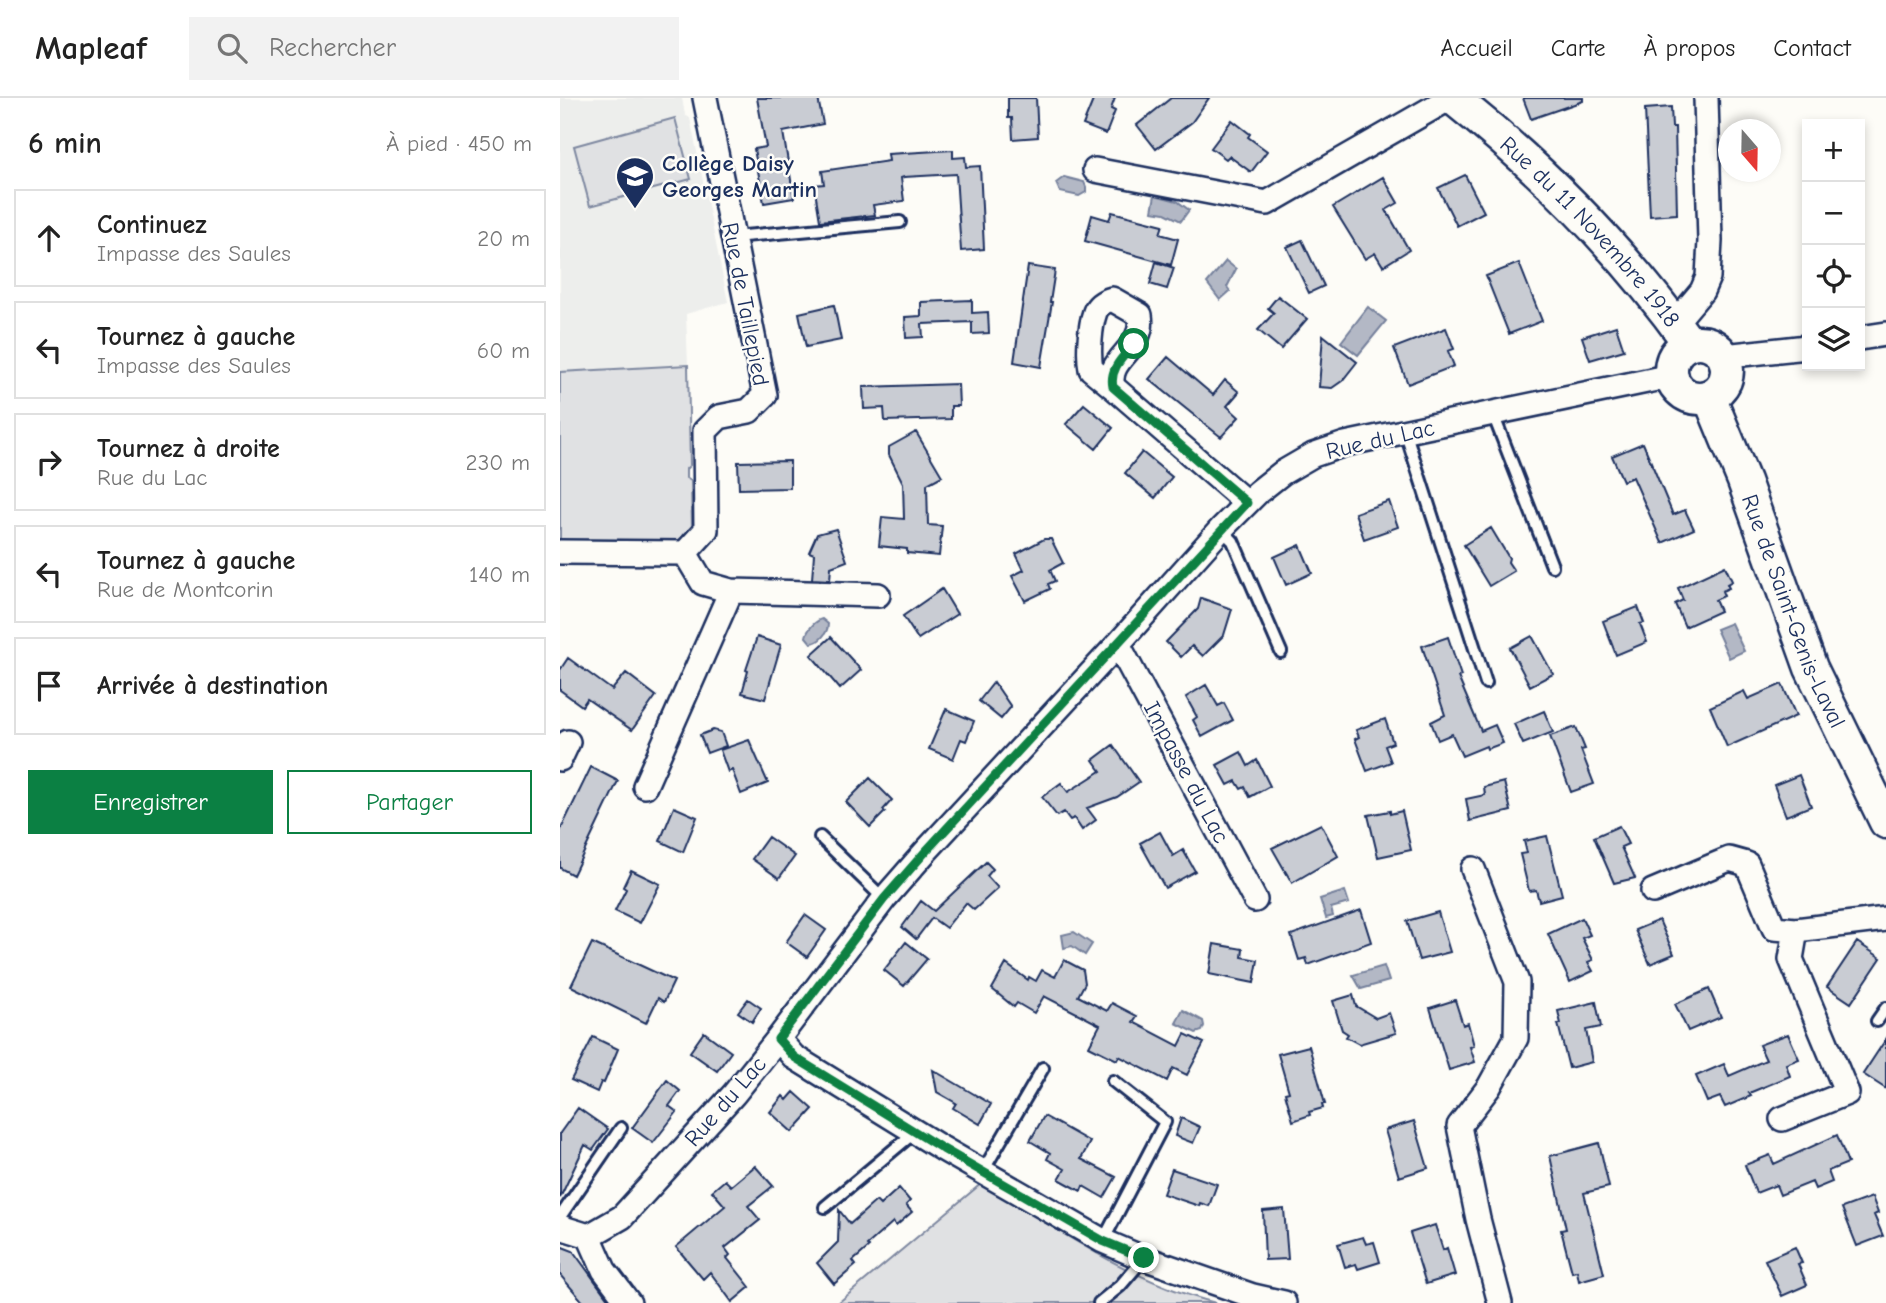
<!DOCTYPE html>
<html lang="fr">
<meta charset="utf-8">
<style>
:root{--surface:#fff;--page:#f2f2f2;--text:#222;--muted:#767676;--line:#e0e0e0;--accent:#0b8043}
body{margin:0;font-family:"Comic Neue",sans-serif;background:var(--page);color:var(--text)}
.controls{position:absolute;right:21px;top:21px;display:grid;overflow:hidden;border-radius:0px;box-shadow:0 4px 10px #0003}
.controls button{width:63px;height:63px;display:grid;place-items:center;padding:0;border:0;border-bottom:2px solid var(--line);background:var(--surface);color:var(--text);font:35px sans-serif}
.compass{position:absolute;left:1158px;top:21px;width:63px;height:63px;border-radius:50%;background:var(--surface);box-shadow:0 4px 10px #0003;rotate:160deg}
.stop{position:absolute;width:21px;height:21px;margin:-16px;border:5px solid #0b8043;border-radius:50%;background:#fff}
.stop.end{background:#0b8043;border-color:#fff;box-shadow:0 2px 7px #0008}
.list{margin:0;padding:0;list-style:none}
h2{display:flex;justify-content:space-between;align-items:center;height:91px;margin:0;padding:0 28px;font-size:30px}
h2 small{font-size:23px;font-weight:400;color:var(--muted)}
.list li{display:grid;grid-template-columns:46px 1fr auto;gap:21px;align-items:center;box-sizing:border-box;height:98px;margin:0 14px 14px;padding:0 14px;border:2px solid var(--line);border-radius:0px}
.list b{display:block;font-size:26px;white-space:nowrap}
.list p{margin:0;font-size:23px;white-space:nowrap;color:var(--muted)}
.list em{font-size:23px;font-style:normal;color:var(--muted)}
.actions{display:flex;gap:14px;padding:21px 28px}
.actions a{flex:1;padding:16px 0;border:2px solid var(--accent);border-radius:0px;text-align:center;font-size:24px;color:var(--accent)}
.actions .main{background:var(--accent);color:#fff}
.icon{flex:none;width:38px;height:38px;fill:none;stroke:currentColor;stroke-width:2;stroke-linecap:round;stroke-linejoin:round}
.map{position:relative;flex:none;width:1326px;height:1205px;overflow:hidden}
header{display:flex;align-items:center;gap:42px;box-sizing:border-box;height:98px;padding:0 35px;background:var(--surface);border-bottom:2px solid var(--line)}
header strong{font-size:33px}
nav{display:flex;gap:38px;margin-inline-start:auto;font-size:24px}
.search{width:490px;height:63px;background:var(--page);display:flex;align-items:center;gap:18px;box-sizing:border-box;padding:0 24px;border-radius:0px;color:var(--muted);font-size:26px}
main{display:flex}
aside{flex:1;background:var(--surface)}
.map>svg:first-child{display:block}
.built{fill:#edeeec}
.green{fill:#e0e1e3;stroke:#7e88a0;stroke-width:2}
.water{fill:#b3b8c5;stroke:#76819c;stroke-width:2}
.building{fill:#c9ccd3;stroke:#1b2f5e;stroke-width:2}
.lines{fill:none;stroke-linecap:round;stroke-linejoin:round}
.lane-casing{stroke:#1b2f5e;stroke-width:16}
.street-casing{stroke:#1b2f5e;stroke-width:28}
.secondary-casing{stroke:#1b2f5e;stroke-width:37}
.lane{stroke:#fdfcf7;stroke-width:10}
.street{stroke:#fdfcf7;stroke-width:23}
.secondary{stroke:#fdfcf7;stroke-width:32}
.route{stroke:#0b8043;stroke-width:9}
.labels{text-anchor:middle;stroke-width:5;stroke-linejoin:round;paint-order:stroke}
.poi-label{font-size:23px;font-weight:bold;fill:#1b2f5e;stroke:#fdfcf7;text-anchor:start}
.street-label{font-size:23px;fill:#1b2f5e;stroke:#fdfcf7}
</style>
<header>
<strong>Mapleaf</strong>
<div class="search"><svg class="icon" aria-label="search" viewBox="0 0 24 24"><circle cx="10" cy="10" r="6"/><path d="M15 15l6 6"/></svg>Rechercher</div>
<nav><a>Accueil</a><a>Carte</a><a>À propos</a><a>Contact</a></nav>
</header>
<main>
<aside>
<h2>6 min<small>À pied · 450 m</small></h2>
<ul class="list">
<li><svg class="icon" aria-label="ahead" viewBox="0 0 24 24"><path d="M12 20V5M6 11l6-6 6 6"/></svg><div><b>Continuez</b><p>Impasse des Saules</p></div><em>20 m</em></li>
<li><svg class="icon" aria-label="left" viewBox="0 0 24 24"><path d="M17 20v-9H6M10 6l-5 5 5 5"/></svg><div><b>Tournez à gauche</b><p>Impasse des Saules</p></div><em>60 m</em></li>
<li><svg class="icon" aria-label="right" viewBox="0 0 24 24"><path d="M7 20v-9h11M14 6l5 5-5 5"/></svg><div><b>Tournez à droite</b><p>Rue du Lac</p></div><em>230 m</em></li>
<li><svg class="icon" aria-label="left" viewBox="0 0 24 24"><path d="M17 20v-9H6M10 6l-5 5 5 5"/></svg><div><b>Tournez à gauche</b><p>Rue de Montcorin</p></div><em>140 m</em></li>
<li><svg class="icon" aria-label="arrive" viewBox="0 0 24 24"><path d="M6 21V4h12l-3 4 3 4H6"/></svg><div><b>Arrivée à destination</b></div></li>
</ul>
<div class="actions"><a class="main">Enregistrer</a><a>Partager</a></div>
</aside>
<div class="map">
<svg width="1326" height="1205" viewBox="0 0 1326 1205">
<rect width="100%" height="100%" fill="#fdfcf7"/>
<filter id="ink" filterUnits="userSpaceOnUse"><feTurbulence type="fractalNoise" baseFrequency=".0143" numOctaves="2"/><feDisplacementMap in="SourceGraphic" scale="14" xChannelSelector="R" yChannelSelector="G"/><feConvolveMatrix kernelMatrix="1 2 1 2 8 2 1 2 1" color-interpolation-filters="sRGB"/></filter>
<g filter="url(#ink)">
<!-- built -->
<path class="built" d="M0,0H122L125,17L130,20L168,204L126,216L128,267L0,274Z"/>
<!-- green -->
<path class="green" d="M115,20L131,81L30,108L14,48Z
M128,267L130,367L126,371V380L131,383L132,431L119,444L0,447V274Z
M422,1085C495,1130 571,1184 656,1205H278Z"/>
<!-- water -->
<path class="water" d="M504,79L524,84L526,89V94L519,98L500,94L496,85Z
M595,97L617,103L629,112L621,123L605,115L592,113Z
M666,163L676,171L667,189L670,193L660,202L647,185Z
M808,209L826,223L798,257L781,244Z
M262,521L268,526C268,535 259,545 251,545L246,539C247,532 255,523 262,521Z
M1171,525L1184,553L1169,560L1156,531Z
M785,793L789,805L771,810L773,818L766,820L760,801Z
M514,834L532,846L525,857L512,848L504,850L502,837Z
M824,868L829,883L801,891L793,877Z
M623,912L643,923L644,928L642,933L636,935L616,925Z"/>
<!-- building -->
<path class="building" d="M197,0H258L263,26L223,34L234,100L204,105L194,51L206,49Z
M448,0H476L478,39L453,41L452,20H448Z
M534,0H555L551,11L555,13L546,36L523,27Z
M611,0H649L632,24L596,51L577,27Z
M963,0H1023V3L971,21Z
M1111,9L1112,29H1115L1117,116L1090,118L1085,11Z
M672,22L690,36L688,39L707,53L691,74L669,58L666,61L651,50Z
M393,52V60L405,59L406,69L420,68L424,151L401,153L396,76L344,79L341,80L344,103L313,107L315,117L260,123L254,87L264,86L262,73L329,63L328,56Z
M905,77L924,114L897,128L878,90Z
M823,79L838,105L826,112L849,152L823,168L815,155L805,161L773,109Z
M552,114L603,127L600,136L618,141L611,167L525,143L532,117L549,122Z
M742,142L764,188L749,195L727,149Z
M596,164L614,170L607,191L590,186Z
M959,165L982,223L949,236L926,178Z
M468,168L495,172L490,204H492L481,269L454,264Z
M718,198L747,221L721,251L698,232L714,215L708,210Z
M412,202V215L428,214L429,235L412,236V224L362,226L363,239L346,240L345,219L361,218V204Z
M274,207L281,242L246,249L239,215Z
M1056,228L1064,252L1030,262L1022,239Z
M886,230L894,251L888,253L894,268L848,286L834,250Z
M763,237L797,264L782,283L772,290L759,289Z
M608,259L653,297L665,282L679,294L667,308L679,319L661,339L589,281Z
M398,286L399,308H391V321L325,323L324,310L304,311L303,289Z
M524,306L553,330L536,351L506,326Z
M356,334L382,378L367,386L368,427L382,428L379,458L347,455V451L319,448L322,419L344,421L343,385L329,357V349Z
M1083,345L1113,417L1125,412L1134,431L1102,445L1073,379L1063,383L1052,358Z
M582,354L612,379L595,400L565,375Z
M230,363V390L179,391L178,364Z
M829,403L838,429L804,441L795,415Z
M931,430L949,460L948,464L954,473L929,488L904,447Z
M276,431L287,463L271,469L270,482L252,481L254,456L249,454L257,436Z
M484,441H491L503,465L490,472L495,483L488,486L490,491L465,503L452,478L464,472L456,456Z
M740,447L752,475L726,487L714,459Z
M1165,468L1172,483L1167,486L1169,490L1162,493L1164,498L1155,502L1160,513L1125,529L1115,506L1123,502L1118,490Z
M382,491L397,516L358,541L343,518Z
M641,500L672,511L664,537L643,558L632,548L621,559L606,544L638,511Z
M1078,509L1084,525L1080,526L1087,544L1056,557L1043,523Z
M972,538L993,576L970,588L950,550Z
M197,539L221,547L205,601L182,595L188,573L186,572Z
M271,539L301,572L280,591L251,557Z
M888,539L901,578L898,579L921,633L935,627L943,645L927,651L926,648L902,658L892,636L878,642L871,624L885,617L862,548Z
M8,560L52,592L66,575L96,598L72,632L27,601L22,608L0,592V572Z
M434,584L451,609L441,621L419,603Z
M1222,586L1236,618L1167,649L1150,609L1184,593L1188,601Z
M646,587L658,608L664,605L673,622L642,639L633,622L637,619L626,599Z
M386,611L414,623L406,643L401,641L393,661L369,651Z
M984,613L993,634L963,646L954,626Z
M825,621L833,645L825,648L831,664L807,673L795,641L799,639L796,632Z
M1016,629L1025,651L1021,652L1034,686L1011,694L990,638Z
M153,632L161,634L166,648L147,655L140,637Z
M189,642L208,685L181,696L172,672L168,674L160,652Z
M553,647L579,684L557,699L527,710L536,722L522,732L514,720L510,722L504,714L497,718L482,699L501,685L508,694L541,673L533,662Z
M681,654L688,668L697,662L710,688L690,699L685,689L681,691L676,683L668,687L657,667Z
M31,669L58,683L13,777L0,770V733Z
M1239,677L1251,708L1226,718L1214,687Z
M310,680L332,702L323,712L325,714L310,729L286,704Z
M944,684L951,713L910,723L906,701L925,697L924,689Z
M114,709L137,719L123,754L100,743Z
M830,713V716L842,713L851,752L818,759L808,717Z
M761,726L778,758L732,785L712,750Z
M1059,728L1068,746L1061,749L1075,780L1054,785L1034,739Z
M600,734L613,758L623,752L635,773L605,790L580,745Z
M987,738L1002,797L979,803L976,792L969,793L960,756L967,755L964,743Z
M208,739L235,758L219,780L192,761Z
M426,764L433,771L427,778L438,790L414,812L406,805L386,830L372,820L356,841L342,829L361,803L374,813Z
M71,772L100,786L80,825L55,813L66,791L63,789Z
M801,812L811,844L748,867L746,860L739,862L731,837Z
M878,814L890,854L859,862L847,823Z
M245,817L266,832L247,859L226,844Z
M1022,820L1030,837L1022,840L1033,862L1028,864L1033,873L1010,884L988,836Z
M1099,822L1114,856L1090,866L1075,832Z
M346,844L367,861L344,888L324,872Z
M1297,844L1321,860L1291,905L1267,889Z
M32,845L114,883L104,904L98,900L86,925L11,888Z
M654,846L683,851L682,859L698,862L694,885L649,876Z
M504,862L523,872L525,885L518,898L547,913L552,905L577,918L573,924L619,948L625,936L644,945L627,977L613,970L607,983L559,958L557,962L529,948L540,927L484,898L474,915L457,905L454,909L432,891L446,866L468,882L469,879L476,883L482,872L495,879Z
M1149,891L1161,919L1128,933L1115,906Z
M793,897L796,908L816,920L829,915L836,935L799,946L786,939L788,936L782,932L773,903Z
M188,901L201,910L192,924L178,914Z
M895,902L903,927L908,925L914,948L910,949L915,964L889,972L870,910Z
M1036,904L1041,929L1026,932L1032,964L1009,970L998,926H1001L998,913Z
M144,934L171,954L157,973L130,954Z
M1228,936L1239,961L1226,966L1230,978L1189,995L1191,998L1165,1009L1160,999L1147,1004L1136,978L1164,966L1169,978L1206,962L1199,947Z
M33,939L58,951L44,985L41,984L37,994L11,982Z
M1326,941V991L1303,976Z
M749,948L765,1006H762L763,1010L749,1014L750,1017L733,1023L725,995L729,994L718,956Z
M373,972L431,1006L420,1026L393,1010L396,1005L377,994Z
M107,982L120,993L109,1008L117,1014L93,1045L72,1030Z
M234,994L253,1011L232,1034L210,1014L223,998L227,1002Z
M18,1010L48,1031L33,1052L25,1047L0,1100V1035Z
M484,1018L530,1044L521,1061L556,1079L544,1100L523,1088L521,1093L499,1081L505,1071L487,1061L490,1055L470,1043Z
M621,1020L640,1029L633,1045L615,1038Z
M854,1023L868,1070L839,1079L825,1032Z
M1277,1037L1288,1065L1268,1073L1272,1084L1255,1091L1252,1084L1220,1097L1216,1087L1196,1095L1185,1067L1210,1057L1214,1066Z
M1039,1045L1049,1089L1024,1095L1044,1176L1019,1183L1017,1173L1012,1174L1001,1132L1006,1131L990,1058Z
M195,1068L213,1088L188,1108L200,1122L165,1150L170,1157L167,1160L190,1189L172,1204L150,1174L143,1181L116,1149L165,1108L152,1093L165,1082L171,1088Z
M612,1071L657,1086L649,1108L640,1105L639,1108L603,1096Z
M339,1090L350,1103L346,1107L352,1114L336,1128L333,1124L307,1147L309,1149L293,1163L296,1167L274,1186L257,1165L278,1144L279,1112L290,1126L316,1103L320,1107Z
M1312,1099L1318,1115L1314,1117L1323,1138L1297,1148L1282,1110Z
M724,1111L728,1161L705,1162L703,1113Z
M875,1127L883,1152L887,1150L895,1177L866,1186L850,1135Z
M803,1139L806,1146L814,1144L820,1164L798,1171L796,1166L785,1169L778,1146Z
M0,1148L13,1153L51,1205H24L0,1177Z
M1235,1149L1242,1165L1238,1166L1247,1187L1222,1198L1205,1162Z"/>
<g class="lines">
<defs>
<path id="lane" d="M173,139L340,124
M933,316L992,468
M845,333L926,585
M661,431L673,443L721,554
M260,739L324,801
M1317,923L1326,910
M423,1073L483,970
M265,1109L355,1034
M0,1119L61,1030
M543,1143L605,1024L553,983
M539,1205L560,1188L584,1160"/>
<path id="street" d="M535,72L707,105L890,0
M1115,225L1142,193L1148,179L1150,143L1146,0
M1300,240L1326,236
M1164,258L1247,249
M553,289L531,271C528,256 530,228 535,214C538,206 545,203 552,201L580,217C586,252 545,259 553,289L687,405
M0,454L125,455L146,432L145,333L159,319L189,313L205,297L145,0
M125,455L143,485L171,493L318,497
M558,546L695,802
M0,661L8,644
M85,688L171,493
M913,771L957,884L956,940L929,989L899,1028L918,1121L940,1205
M1093,793L1169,761L1187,766L1214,830L1236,832L1326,821
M218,941L234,959L383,1051L543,1143L578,1158L693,1198L724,1205
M1222,1021L1287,995L1231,861L1236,832
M0,1129L29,1138
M29,1138L62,1119L174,996L218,941L324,801L366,753L558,546L661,431L698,394L722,375L753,357L785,346L1111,278
M29,1138L44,1172L69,1205"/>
<g id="secondary">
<path id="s1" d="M893,0C982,71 1063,153 1129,245"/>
<circle cx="1139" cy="272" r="28"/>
<path id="s2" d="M1149,298L1184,383L1251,570L1326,724"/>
</g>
</defs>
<!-- lane casing -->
<use href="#lane" class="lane-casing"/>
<!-- street casing -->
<use href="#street" class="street-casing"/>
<!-- secondary casing -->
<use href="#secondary" class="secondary-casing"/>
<!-- lane -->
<use href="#lane" class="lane"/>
<!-- street -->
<use href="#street" class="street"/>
<!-- secondary -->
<use href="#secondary" class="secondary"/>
</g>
</g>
<g class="lines" filter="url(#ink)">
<!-- route -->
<path class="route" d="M574,246C563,259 549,271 553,289L687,405L366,753L324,801L218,941L234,959L383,1051L543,1143L584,1160"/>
</g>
<!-- icons -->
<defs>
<symbol id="school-pin" viewBox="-11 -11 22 30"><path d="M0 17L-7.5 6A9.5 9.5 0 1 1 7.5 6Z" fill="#1b2f5e" stroke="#fdfcf7"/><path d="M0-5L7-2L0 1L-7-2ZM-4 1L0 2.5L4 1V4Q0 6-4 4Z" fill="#fff"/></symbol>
</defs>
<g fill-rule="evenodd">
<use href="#school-pin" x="53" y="56" width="44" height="60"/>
</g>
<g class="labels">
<!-- poi labels -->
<g class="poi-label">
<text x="102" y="73">Collège Daisy<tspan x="102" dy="26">Georges Martin</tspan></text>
</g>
<!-- street labels -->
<g class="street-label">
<text dy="8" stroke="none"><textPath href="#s1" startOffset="192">Rue du 11 Novembre 1918</textPath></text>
<text transform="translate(186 206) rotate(79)" y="8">Rue de Taillepied</text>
<text transform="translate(820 341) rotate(-13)" y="8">Rue du Lac</text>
<text dy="8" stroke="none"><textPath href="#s2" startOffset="231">Rue de Saint-Genis-Laval</textPath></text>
<text transform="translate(627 674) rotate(62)" y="8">Impasse du Lac</text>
<text transform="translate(165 1003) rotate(-49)" y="8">Rue du Lac</text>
</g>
</g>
</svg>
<div class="controls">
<button>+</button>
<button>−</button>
<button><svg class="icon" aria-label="locate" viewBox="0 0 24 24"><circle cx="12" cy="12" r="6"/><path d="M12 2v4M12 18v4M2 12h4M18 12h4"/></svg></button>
<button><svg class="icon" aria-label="layers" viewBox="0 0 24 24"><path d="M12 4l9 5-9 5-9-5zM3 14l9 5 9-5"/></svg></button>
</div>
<svg class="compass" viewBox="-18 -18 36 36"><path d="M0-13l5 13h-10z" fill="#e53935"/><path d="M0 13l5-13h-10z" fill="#767676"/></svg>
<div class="stop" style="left:574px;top:246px"></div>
<div class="stop end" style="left:584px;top:1160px"></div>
</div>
</main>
